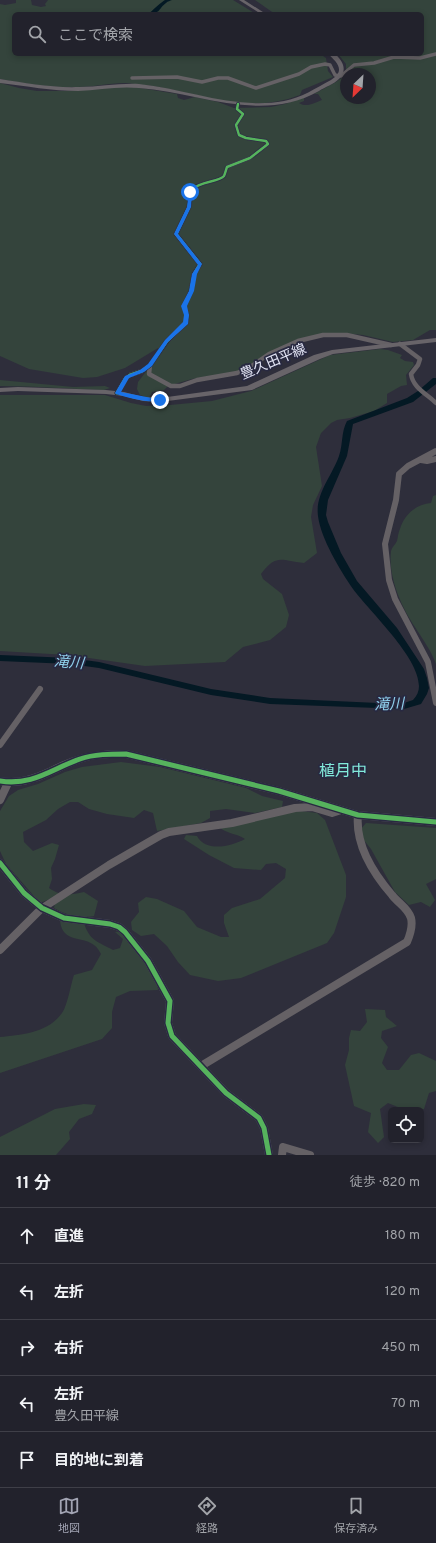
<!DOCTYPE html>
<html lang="ja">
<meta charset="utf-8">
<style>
:root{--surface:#22222c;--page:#2e2f38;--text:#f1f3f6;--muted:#a2a4a9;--line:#3f3f48;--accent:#a2a4b3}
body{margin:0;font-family:Overpass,"Noto Sans JP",sans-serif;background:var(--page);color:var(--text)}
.controls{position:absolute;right:12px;bottom:12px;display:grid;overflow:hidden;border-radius:6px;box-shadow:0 2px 6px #0003}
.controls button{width:36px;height:36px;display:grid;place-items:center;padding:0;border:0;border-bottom:1px solid var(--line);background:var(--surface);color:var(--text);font:20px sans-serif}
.compass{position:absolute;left:340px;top:68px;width:36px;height:36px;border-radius:50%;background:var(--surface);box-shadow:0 2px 6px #0003;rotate:205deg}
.stop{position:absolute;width:12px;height:12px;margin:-9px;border:3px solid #1a73e8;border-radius:50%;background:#fff}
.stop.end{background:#1a73e8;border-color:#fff;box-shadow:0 1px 4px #0008}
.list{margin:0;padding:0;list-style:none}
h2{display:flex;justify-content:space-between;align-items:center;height:52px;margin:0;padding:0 16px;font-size:17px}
h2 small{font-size:13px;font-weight:400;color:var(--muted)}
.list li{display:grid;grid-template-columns:26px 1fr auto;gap:12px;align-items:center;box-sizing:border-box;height:56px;padding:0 16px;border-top:1px solid var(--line)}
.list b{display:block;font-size:15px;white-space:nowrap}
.list p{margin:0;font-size:13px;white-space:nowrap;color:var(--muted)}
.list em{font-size:13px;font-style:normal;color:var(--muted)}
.icon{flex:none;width:22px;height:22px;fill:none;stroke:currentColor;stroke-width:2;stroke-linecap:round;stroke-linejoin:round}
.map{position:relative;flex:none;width:436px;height:1155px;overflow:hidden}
.search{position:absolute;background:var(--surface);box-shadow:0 2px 6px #0003;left:12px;right:12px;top:12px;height:44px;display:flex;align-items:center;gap:10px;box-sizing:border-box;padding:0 14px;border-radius:6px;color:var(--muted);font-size:15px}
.sheet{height:332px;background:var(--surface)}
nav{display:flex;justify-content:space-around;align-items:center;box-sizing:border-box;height:56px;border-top:1px solid var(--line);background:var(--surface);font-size:11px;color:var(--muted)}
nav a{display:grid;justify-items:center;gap:2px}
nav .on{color:var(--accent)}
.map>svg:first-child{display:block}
.green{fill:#34443c}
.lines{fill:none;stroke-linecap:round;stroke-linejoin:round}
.river{fill:#041924;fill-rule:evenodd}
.street-far3{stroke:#656165;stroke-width:3.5}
.street-far2{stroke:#656165;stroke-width:4.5}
.street-far1{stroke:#656165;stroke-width:6}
.street{stroke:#656165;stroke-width:8}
.secondary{fill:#686469;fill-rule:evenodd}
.cycleway-far2-casing{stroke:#282941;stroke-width:4}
.cycleway-far1-casing{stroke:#282941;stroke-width:5}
.cycleway-casing{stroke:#282941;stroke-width:8}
.cycleway-far2{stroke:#56b35d;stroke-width:2.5}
.cycleway-far1{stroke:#56b35d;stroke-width:3}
.cycleway{stroke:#56b35d;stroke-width:5}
.route{fill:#1a73e8}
.labels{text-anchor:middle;stroke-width:3.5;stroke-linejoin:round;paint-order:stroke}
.street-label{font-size:14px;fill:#e1e3f3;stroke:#282941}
.water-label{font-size:15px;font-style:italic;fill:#8fd0ed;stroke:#282941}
.quarter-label{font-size:16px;fill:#82e9da;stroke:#282941}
</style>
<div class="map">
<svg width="436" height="1155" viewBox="0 0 436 1155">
<rect width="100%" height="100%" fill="#2e2e3b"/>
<!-- green -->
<path class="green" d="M16,0H31L32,5L41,7L46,6L45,4L48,0H233L256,14H14V54H320L326,58L328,71L333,77L302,90L300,95C245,116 200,92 145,85C138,85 131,83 124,83C109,83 94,87 78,87C52,88 26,84 0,79V4L5,5L16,3Z
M255,0H436V330H430L413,340L393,342L363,335L343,333L327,334L268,353L245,368L235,372L192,379L168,386L164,390L152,392L149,398L140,395L137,389L138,382L161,352L158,348L125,368L97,377L83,378L29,369L0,356V83L19,88L37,91H71L111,87H134L177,94L178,98L184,100L195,97L218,102L234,108L271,107L285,104L304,97V101L299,103C307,108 314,103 322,100L318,94H314L336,82L346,75V98H370V74H346V64L338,54H422V14H275Z
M380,349L388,350L402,355L400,358L405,361L413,362L414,365L406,375L407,385L401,386L387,394V403L374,411L350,418L337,420L331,423L321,433L316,447L322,486L313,505L311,517L317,553L304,563C281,561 277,553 261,574L263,579L282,594L289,615L286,627L270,640L243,647L225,662L145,666L68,655L0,651V395H105L131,403L146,406L170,405L212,401L251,391L330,355Z
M0,380L73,387L105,386L110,388L104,390C69,389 35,386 0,386Z
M436,495V664C431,650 423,640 415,627C401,606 388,577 391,551C392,547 395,545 397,541C398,537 398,533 400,529C404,515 416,504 431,503L433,496Z
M121,762L160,767L246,788L262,796L283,801L282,807L255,813L226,809L210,811V818L201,823L157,831L153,813L144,810L134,818L107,814L89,809L78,802H70L58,809L46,820L23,832L24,842L33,851L52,843L59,845L55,859L51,868L52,879L49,888C62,897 70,895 84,892L98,901L94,916C81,919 66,915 54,908L55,903L50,899L40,903L6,864L0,851V811L9,796L18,790L38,784L65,772L82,767Z
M301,811L317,813L325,820L346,875V897L334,933L327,943L241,978L218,981L190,975L178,962L167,946L154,934L141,936L132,930L131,922L139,912L138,903L146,897L157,899L184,911L197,927L221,937H229L224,923V915L232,908L260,899L285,878L286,869L276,863L266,864L261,870L234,868L209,855L184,839L186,835L197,836C206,853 232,846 245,839C236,833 227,834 219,827L277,813Z
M366,823L436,828V879L426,884L435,900L430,907L421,902L409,905L395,892L371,849L363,839L360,830Z
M60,921L84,923C89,940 98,942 113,950L120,948L123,939L115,932L123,931L130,938L157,982L158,990L130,991L116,997L112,1012V1028L102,1039L0,1073V1037C21,1035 48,1033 62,1013C67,1007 71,984 74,975L92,970L101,954C91,931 63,948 60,921Z
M365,1009L385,1010L386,1017L397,1026L382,1031L381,1038L388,1047L382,1063L387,1070H399L411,1055L419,1053L436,1061V1091L429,1093L424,1109L405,1110L388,1103L380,1109L384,1137L378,1143L368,1132L371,1113L354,1106L345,1065L349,1050V1038L351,1030L360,1031L367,1022Z
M84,1104L96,1105L92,1114L79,1119L69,1132L70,1139L56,1155H0V1137L55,1109Z"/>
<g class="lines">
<!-- river -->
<path class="river" d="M165,0H172C170,1 168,1 166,3C159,8 160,14 149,14C151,11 163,1 165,0Z
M433,378H436V384L413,402L353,424L347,456L328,500L326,515L328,522L341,553L357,581L397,628L424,669L427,678L429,688L427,694L421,704L404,709L270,704L211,695L99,668L70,664L0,661V655L70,658L99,662L211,689L270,698L378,703H404L413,700C417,696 419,691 419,686C419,657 370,612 353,589C340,570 321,539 318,516C315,494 332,476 339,456C343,445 341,432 347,421L407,398L418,391Z"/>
<!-- street-far3 -->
<path class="street-far3" d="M132,78L177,77L202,82L218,78H228L256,88L299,74L311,67L325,64L330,65L335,75L341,76L354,65L374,63L394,57L420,58L436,54
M191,190C200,181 219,182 224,176C225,174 226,170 227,167L250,158L268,144L266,141L246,138L239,135L236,125L243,114L237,109L238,104"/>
<!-- street-far2 -->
<path class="street-far2" d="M400,344L420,359L418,365L411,374C413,388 427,394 436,403
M150,365L149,374L171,386H180L197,380L237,373L249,368L269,354L298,341L323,335H347L391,345
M117,393L125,379L130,375L142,371L150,365L167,341L186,323L187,315L184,306L191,291L194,274L200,264L176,234L189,207L191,189"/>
<!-- street-far1 -->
<path class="street-far1" d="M436,451L408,466L399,474L396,500L385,544L389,580L395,599L428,662L436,703
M421,460L427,461L436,459
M0,745L40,689"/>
<!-- street -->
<path class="street" d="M0,800L8,783
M0,863L24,893L42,908L64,918L110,924L119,927L125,932L148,961L170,1001L168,1023L172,1036L226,1093L259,1118L264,1128L269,1155
M0,950L41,909L109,865L161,835L169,832L232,823L295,808L312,807L332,813L341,810
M201,1066L407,942C410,935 413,926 411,918C408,908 398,903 392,895C373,873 355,845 358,815
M282,1155L283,1147L310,1155"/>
<!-- secondary -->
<path class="secondary" d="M239,0H244L266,14H261Z
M328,54L336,55C344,62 347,71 339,79C334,84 325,87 319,91C261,124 198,92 139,88C118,86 98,90 78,91C52,91 26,86 0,83V79C26,83 52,88 79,87C99,87 119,83 139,84C187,89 235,110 284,101C301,98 316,88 331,80C346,71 337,62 328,54Z
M436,338V342L333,354L320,359L252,390L160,402L143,401L124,396L106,394L18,391L0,392V388L18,387L106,390L124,392L143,397L160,398L247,386L314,355L332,350Z
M126,750L279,787L358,811L436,818V826L358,819L279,795L126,758C112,758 96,757 83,762C53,772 34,790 0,785V777C32,782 48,765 77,756C93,751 109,750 126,750Z"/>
<defs>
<path id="cycleway-far2" d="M191,190C200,181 219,182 224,176C225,174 226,170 227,167L250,158L268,144L266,141L246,138L239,135L236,125L243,114L237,109L238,104"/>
<path id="cycleway-far1" d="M117,393L125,379L130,375L142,371L150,365L167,341L186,323L187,315L184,306L191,291L194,274L200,264L176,234L189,207L191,189"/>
<path id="cycleway" d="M0,781C33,786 51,769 80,759C94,754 111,754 126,754L279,791L358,815L436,822
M0,863L24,893L42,908L64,918L110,924L119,927L125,932L148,961L170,1001L168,1023L172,1036L226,1093L259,1118L264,1128L269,1155"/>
</defs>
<!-- cycleway-far2 casing -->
<use href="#cycleway-far2" class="cycleway-far2-casing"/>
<!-- cycleway-far1 casing -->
<use href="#cycleway-far1" class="cycleway-far1-casing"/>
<!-- cycleway casing -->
<use href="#cycleway" class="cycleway-casing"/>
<!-- cycleway-far2 -->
<use href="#cycleway-far2" class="cycleway-far2"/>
<!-- cycleway-far1 -->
<use href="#cycleway-far1" class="cycleway-far1"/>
<!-- cycleway -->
<use href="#cycleway" class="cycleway"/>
</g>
<!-- route -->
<path class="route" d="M189,191L192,192L191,207L178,234L202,264L197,274L194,291L187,306L189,315L188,324L168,342L152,366L144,372L129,378L121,392L162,400C153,405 126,397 116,394L115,393L125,376L140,370L148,364L165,340L183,322L184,315L181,306L189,291L192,274L198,265L174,234L187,207Z"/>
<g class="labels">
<!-- street labels -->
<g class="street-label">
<text transform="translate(273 361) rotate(-23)" y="5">豊久田平線</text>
</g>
<!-- water labels -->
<g class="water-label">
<text transform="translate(69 662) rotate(5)" y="5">滝川</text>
<text transform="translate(389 704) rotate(-2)" y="5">滝川</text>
</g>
<!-- quarter labels -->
<g class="quarter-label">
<text x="343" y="776">植月中</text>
</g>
</g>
</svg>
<div class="controls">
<button><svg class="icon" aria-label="locate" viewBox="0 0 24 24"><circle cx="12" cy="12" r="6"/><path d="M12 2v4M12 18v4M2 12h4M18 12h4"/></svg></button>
</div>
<svg class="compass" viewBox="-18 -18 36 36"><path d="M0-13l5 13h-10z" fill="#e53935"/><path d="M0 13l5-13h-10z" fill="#a2a4a9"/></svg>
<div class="stop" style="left:190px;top:192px"></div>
<div class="stop end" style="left:160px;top:400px"></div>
<div class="search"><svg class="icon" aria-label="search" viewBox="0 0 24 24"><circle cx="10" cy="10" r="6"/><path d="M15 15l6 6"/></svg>ここで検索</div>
</div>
<section class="sheet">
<h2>11 分<small>徒歩 · 820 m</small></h2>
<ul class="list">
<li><svg class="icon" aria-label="ahead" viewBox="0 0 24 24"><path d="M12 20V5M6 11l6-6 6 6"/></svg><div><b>直進</b></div><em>180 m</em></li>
<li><svg class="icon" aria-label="left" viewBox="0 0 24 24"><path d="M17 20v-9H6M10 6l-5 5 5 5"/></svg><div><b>左折</b></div><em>120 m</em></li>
<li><svg class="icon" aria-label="right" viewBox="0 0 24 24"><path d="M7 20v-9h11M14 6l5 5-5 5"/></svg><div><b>右折</b></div><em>450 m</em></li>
<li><svg class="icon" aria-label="left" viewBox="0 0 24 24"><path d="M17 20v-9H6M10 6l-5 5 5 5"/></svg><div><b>左折</b><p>豊久田平線</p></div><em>70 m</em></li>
<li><svg class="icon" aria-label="arrive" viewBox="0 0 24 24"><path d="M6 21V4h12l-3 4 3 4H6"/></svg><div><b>目的地に到着</b></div></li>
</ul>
</section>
<nav>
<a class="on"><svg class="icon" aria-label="map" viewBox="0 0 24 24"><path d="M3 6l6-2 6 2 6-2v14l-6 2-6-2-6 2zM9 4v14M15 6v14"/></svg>地図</a>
<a><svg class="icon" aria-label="directions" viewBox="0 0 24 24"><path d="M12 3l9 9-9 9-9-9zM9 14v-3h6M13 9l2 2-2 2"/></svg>経路</a>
<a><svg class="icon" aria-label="saved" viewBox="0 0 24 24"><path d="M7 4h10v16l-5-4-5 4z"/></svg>保存済み</a>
</nav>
